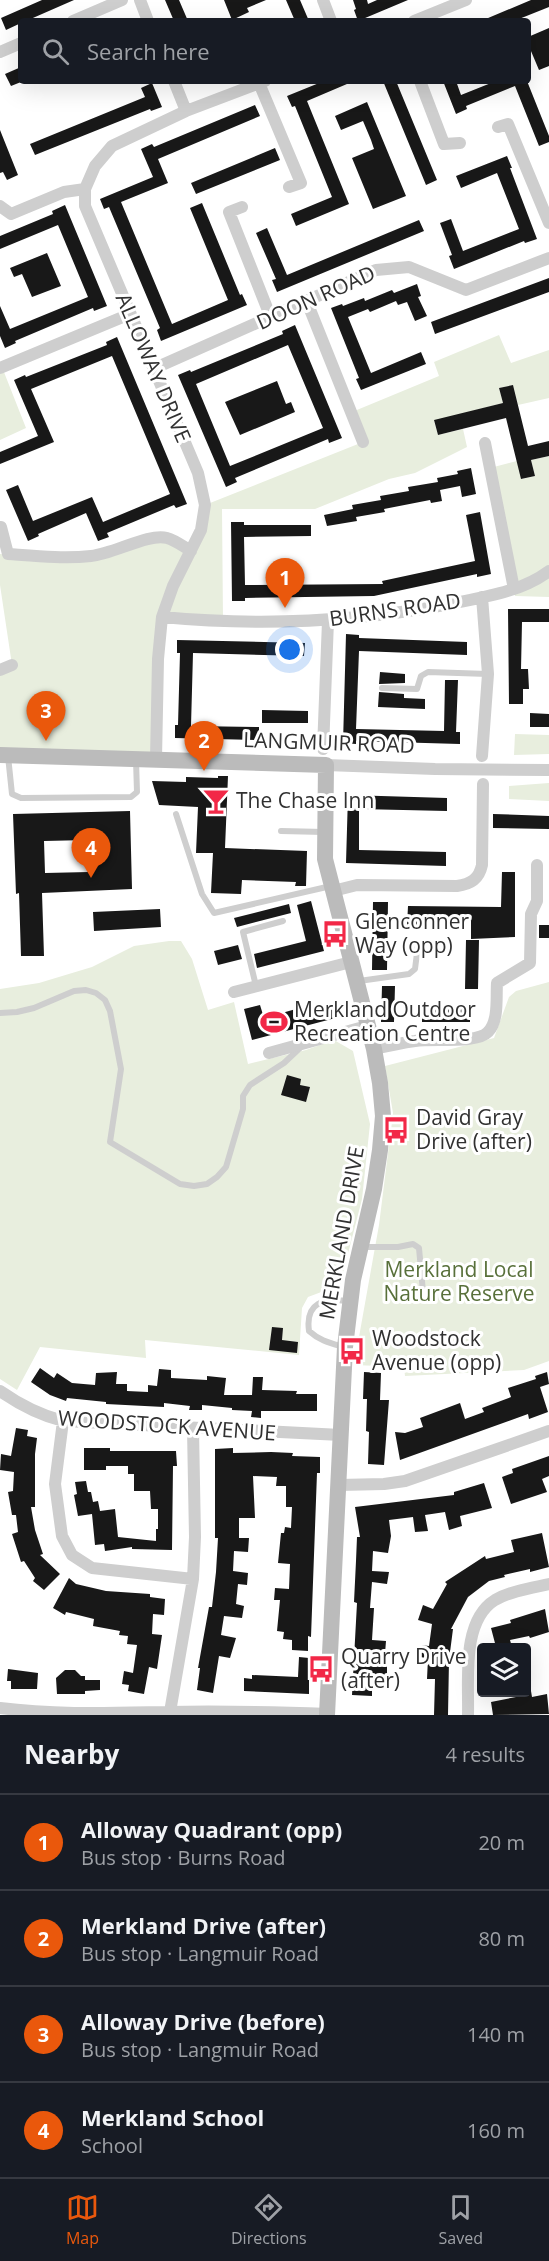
<!DOCTYPE html>
<meta charset="utf-8">
<style>
:root{--surface:#171b24;--page:#242831;--text:#f1f3f6;--muted:#9ea1a6;--line:#363941;--accent:#ea580c}
body{margin:0;font-family:"Open Sans",sans-serif;background:var(--page);color:var(--text)}
.controls{position:absolute;right:18px;bottom:18px;display:grid;overflow:hidden;border-radius:6px;box-shadow:0 6px 24px #0002}
.controls button{width:54px;height:54px;display:grid;place-items:center;padding:0;border:0;border-bottom:2px solid var(--line);background:var(--surface);color:var(--text);font:30px sans-serif}
.you{position:absolute;left:290px;top:650px;width:21px;height:21px;margin:-15px;border:4px solid #fff;border-radius:50%;background:#1a73e8;box-shadow:0 0 0 9px #1a73e833}
.badge{display:grid;place-items:center;width:39px;height:39px;border-radius:50%;background:var(--accent);color:#fff;font-size:20px;font-weight:700}
.pin{position:absolute;translate:-50% -50px;filter:drop-shadow(0 2px 3px #0008)}
.pin::after{content:'';position:absolute;top:32px;width:21px;height:18px;background:inherit;clip-path:polygon(0 0,100% 0,50% 100%)}
.list{margin:0;padding:0;list-style:none}
h2{display:flex;justify-content:space-between;align-items:center;height:78px;margin:0;padding:0 24px;font-size:26px}
h2 small{font-size:20px;font-weight:400;color:var(--muted)}
.list li{display:grid;grid-template-columns:39px 1fr auto;gap:18px;align-items:center;box-sizing:border-box;height:96px;padding:0 24px;border-top:2px solid var(--line)}
.list b{display:block;font-size:22px;white-space:nowrap}
.list p{margin:0;font-size:20px;white-space:nowrap;color:var(--muted)}
.list em{font-size:20px;font-style:normal;color:var(--muted)}
.icon{flex:none;width:33px;height:33px;fill:none;stroke:currentColor;stroke-width:2;stroke-linecap:round;stroke-linejoin:round}
.map{position:relative;flex:none;width:549px;height:1715px;overflow:hidden}
.search{position:absolute;background:var(--surface);box-shadow:0 6px 24px #0002;left:18px;right:18px;top:18px;height:66px;display:flex;align-items:center;gap:15px;box-sizing:border-box;padding:0 21px;border-radius:6px;color:var(--muted);font-size:22px}
.sheet{height:462px;background:var(--surface)}
nav{display:flex;justify-content:space-around;align-items:center;box-sizing:border-box;height:84px;border-top:2px solid var(--line);background:var(--surface);font-size:16px;color:var(--muted)}
nav a{display:grid;justify-items:center;gap:3px}
nav .on{color:var(--accent)}
.map>svg:first-child{display:block}
.green{fill:#e8eede}
.building{fill:#181818;fill-rule:evenodd}
.lines{fill:none;stroke-linecap:round;stroke-linejoin:round}
.lane{stroke:#cecece;stroke-width:6}
.street{stroke:#cecece;stroke-width:12}
.secondary{stroke:#bbb;stroke-width:16}
.labels{text-anchor:middle;stroke-width:6;stroke-linejoin:round;paint-order:stroke}
.street-label{font-size:21px;fill:#313131;stroke:#fff}
.poi-label{font-size:21px;fill:#313131;stroke:#fff;text-anchor:start}
.park-label{font-size:21px;fill:#58703a;stroke:#fff}
</style>
<div class="map">
<svg width="549" height="1715" viewBox="0 0 549 1715">
<rect width="100%" height="100%" fill="#fff"/>
<!-- green -->
<path class="green" d="M499,335L511,363L549,350V398L518,405L513,385L499,388L503,403L434,421L438,435L463,429L467,447L415,473L389,479L315,509H222L223,621L162,617L156,759L0,755V670L12,665L0,585V554L46,557L91,556L148,538L191,550L205,505L363,442L352,412L439,376L434,362Z
M0,362L26,428L0,440Z
M549,456V597L515,596L490,468L517,461L522,479L535,476L531,460Z
M515,734L549,735V754L514,755Z
M549,783V801L509,799V786Z
M169,941H181L192,959L208,1010L234,1002L248,1064L306,1050L334,1040L353,1051L370,1124L362,1199L340,1285L308,1297L302,1308L299,1355L145,1340L146,1358L40,1347L17,1390L0,1379V989L39,983L92,967L134,946Z
M549,982V1361L524,1370L405,1376L404,1367L354,1365L379,1225L393,1113L385,1066L494,1038L509,997L516,991Z"/>
<!-- building -->
<path class="building" d="M42,0H74L26,21H21V23L6,30L1,18Z
M165,0H179L188,21H174Z
M224,0H266L247,8L249,12L232,20Z
M286,0H300L309,21H295Z
M353,0H367L368,4L377,0H408L358,21L354,10L356,9Z
M531,0H549V7L514,21H481Z
M549,28V66L539,70L528,44V37Z
M21,67V82L11,86L5,74Z
M324,81H354L307,101L349,204L296,226L291,214L332,197L295,106L292,107L287,96Z
M383,81H396L437,180L426,185Z
M443,81H456L461,95L496,81H527L549,136V142L539,146L515,86L466,106L467,109L456,114Z
M152,83L162,107L151,111L150,109L35,155L30,144L145,97L141,88Z
M367,102L406,196L373,209L352,158L374,149L371,140L363,121L341,130L335,116Z
M255,105L260,116L158,159L168,183L121,202L172,324L228,300L190,208L202,203L240,295L242,294L247,305L161,341L157,330L160,328L109,207L104,209L100,199L153,177L141,149L152,144L154,147Z
M0,130L18,175L7,180L3,172L0,173Z
M275,148L280,160L196,194L191,183Z
M507,156L512,168H510L537,239L525,243L524,241L454,269L449,256L452,255L440,223L451,219L463,251L519,229L497,173L461,188L456,176Z
M65,205L107,306L94,311L93,308L15,341L16,343L5,348L0,336V306L10,329L88,297L58,225L0,249V236L53,214L52,211Z
M419,220L424,231L277,292L272,280L276,279L256,233L267,228L287,275Z
M47,253L61,286L32,297L22,274L14,277L10,268Z
M549,278V292L435,334L431,322Z
M417,284L421,296L418,297L427,316L415,321L407,302L398,305L396,301L370,312L368,309L348,317L371,373L421,352L426,364L361,390L356,379L359,378L331,308L342,304L343,306L364,298L365,301L392,290L394,293Z
M295,325L342,438L329,443L328,439L235,478L237,482L226,487L178,375L190,370L191,372L283,334L282,331ZM288,345L323,428L230,466L196,384Z
M117,337L187,504L176,508L174,505L107,533L109,537L98,541L86,513L38,534L39,536L28,541L6,490L18,485L33,521L92,497L103,522L170,494L112,356L31,389L54,442L0,464V452L38,436L14,380L25,375L26,377L107,345L106,342Z
M277,381L286,404L291,402L295,412L240,435L225,402Z
M513,385L528,446L549,441V456L531,460L535,476L521,479L506,418L438,435L434,420L503,403L499,388Z
M471,468L476,494L462,497L460,486L440,490L442,501L431,503L430,500L384,509L385,512L356,517L357,521L327,526L324,515L353,509L352,505L381,500L380,496L409,491L408,487L438,482L437,478L458,474L457,471Z
M480,512L491,574L477,577V574L374,596L245,598V601H232L231,522H244V525H311V536L244,537L245,585L383,584L382,581L475,561L466,515Z
M508,609H549V622H522L521,669H528L529,689H523V704H509Z
M346,634L359,635V638L467,642V655L359,651L356,729L444,731L445,680H458L456,732H460V744L356,741V744L343,743Z
M177,640L305,643L304,656L193,653L191,726L259,727V740L175,738V725H178L180,653H177Z
M380,672L405,674V683L379,684Z
M379,692L404,694V698L425,699V709L378,707Z
M262,710L308,711V723H262Z
M530,713L549,714V727H530Z
M218,776H228L225,848L307,851L306,886H295L296,882L242,880L241,894L211,893L213,853H196L198,807L159,805L152,781L186,782V777L218,778Z
M348,795L447,798V811L359,809V850L446,852V866L346,863Z
M130,811L132,889L42,893L44,956H21L19,893L16,894L13,814ZM88,840L89,872L45,873L44,841Z
M493,814L549,816V829L493,828Z
M502,872H515V937L471,939V921L419,919V926H407L408,906L501,907Z
M311,901L324,951L257,968L254,954L306,941L297,905Z
M373,902H388L387,970H372Z
M289,904L291,913L237,927L234,918Z
M160,909L161,927L94,931L93,912Z
M539,925H549V938H539Z
M466,940H479L478,989H465Z
M238,945L242,959L218,965L214,951Z
M382,986H395L394,1022H381Z
M339,1003L343,1016L252,1040L244,1009L260,1005L264,1018L296,1009L297,1014Z
M422,1008H470V1022H422Z
M287,1075L301,1079L300,1085L310,1087L306,1102L281,1095Z
M272,1327L283,1328L282,1340L298,1342L297,1353L269,1350Z
M40,1368L54,1378L57,1373L72,1383L95,1385L96,1373L117,1372L116,1384H127V1391L148,1392V1385L157,1386L159,1369L171,1370V1378L207,1380V1376L226,1378L224,1395H252L253,1377H263L262,1390L297,1391L296,1394H317V1411H261V1418L251,1417L252,1411L232,1410V1408L202,1405V1410H189L190,1406L164,1403V1407L106,1404V1402L67,1398L66,1401L50,1395L31,1382Z
M364,1372L381,1373L380,1400H389L384,1465L368,1464L369,1432L366,1431L367,1399H363Z
M547,1372L549,1384L540,1387L548,1412L529,1419L528,1414L400,1460L395,1432L405,1433L423,1427L420,1418L460,1403L465,1419L484,1412L482,1408L511,1397L508,1388L536,1379L535,1376Z
M16,1428L28,1430L27,1436L37,1438L35,1454V1507H31L35,1530L43,1554L40,1555L60,1574L44,1590L33,1581L35,1578L24,1561L21,1562L12,1534L18,1532L16,1515H12L8,1492L13,1491L14,1472L0,1470L1,1454L11,1456Z
M84,1448H110V1451H176L177,1466H173L172,1550L132,1549V1547L105,1551L104,1544L95,1545L92,1514L78,1516L74,1495L77,1494L75,1482L86,1481L88,1492H91L93,1502L98,1501L100,1511L115,1509L118,1537L156,1541V1529H158V1509H151L150,1491H134V1474H128V1466H106V1470H84Z
M233,1448V1453L271,1452L293,1453L292,1456L320,1457V1473H317L311,1637L308,1636V1651L292,1650V1640L283,1639L284,1632L277,1631L280,1600H274L275,1588L289,1589L290,1564L278,1563L281,1533H284L285,1527L291,1528L292,1507H286V1486H276L277,1477L253,1476L255,1518H239V1538H249L248,1552L234,1551L233,1571L248,1573L247,1585L238,1584L236,1604L244,1606L242,1618L224,1616L221,1635L236,1638L230,1658L219,1656L213,1693L197,1690L200,1668H198L209,1607H212L216,1572L218,1538H215V1449Z
M549,1456V1476L542,1479L547,1492L511,1504L502,1477L513,1473L512,1469Z
M484,1483L492,1508L460,1516L462,1526L449,1530L445,1512L425,1515L428,1531L415,1532L413,1517L389,1520L391,1536L388,1553L373,1551L372,1571L389,1572L387,1584L372,1582L370,1608H374L372,1640L386,1641L384,1666H387V1677H372V1696L352,1695L357,1603L354,1602L356,1561L357,1537H360L355,1507L454,1495V1492Z
M542,1533L549,1567L530,1572V1569L504,1575L505,1577L489,1581L468,1597L451,1629H453L449,1660L448,1715H434L435,1679H427L428,1658L419,1657L420,1645L429,1646L432,1624L418,1620L423,1605L433,1609L447,1584L445,1582L485,1556L486,1559L514,1552L511,1540Z
M69,1578L76,1584L106,1591L150,1594V1597L165,1599L164,1615L153,1614L152,1634L162,1635L157,1669L149,1667L144,1694L128,1691L129,1685L122,1684L124,1671L133,1673L137,1645L127,1644L128,1636L119,1635L120,1631L93,1626L94,1619L66,1612L65,1615L53,1608Z
M545,1609L549,1632L530,1638L529,1636L510,1640L512,1647H496L491,1628L511,1623L510,1620Z
M299,1657L309,1658V1694L244,1691V1678L252,1679V1675L298,1677Z
M8,1669L38,1673L37,1689H11V1681H7Z
M65,1670H75L81,1676H85V1680H100V1690L85,1691V1694H57L56,1678Z
M531,1691L532,1697L547,1694L549,1714L493,1715L491,1702L516,1697L515,1694Z"/>
<g class="lines">
<!-- lane -->
<path class="lane" d="M382,688L417,689L421,676L428,672L488,674
M8,756L12,794L21,798L131,797L137,792L136,760
M176,814L202,894L214,913L331,886
M281,831L324,832
M359,981L409,974L415,969L418,945
M256,986L243,932L283,921
M0,1013L17,1012L34,1008L74,991L86,990L96,993L105,1000L110,1011L121,1069L110,1142L180,1184L194,1186L207,1184L217,1177L226,1167L243,1109V1096L250,1085L284,1063L302,1046
M363,1247H398L413,1244L419,1248L423,1292
M344,1347C330,1343 320,1341 309,1331C305,1302 324,1298 348,1301"/>
<!-- street -->
<path class="street" d="M140,0L148,21
M323,0L331,21
M73,21L122,0
M414,21L466,0
M0,52L21,43
M174,81L186,111
M420,81L444,144L460,143
M259,83L301,183L289,187
M498,127L508,124L549,223
M0,206L11,214L64,192L85,189
M242,207L229,212L271,318
M307,302L363,442
M0,368L130,314
M153,369L376,270L409,267L466,290L549,258
M485,443L514,589
M1,527L8,554C35,556 64,559 91,556C114,554 148,533 167,538C175,540 184,547 191,551
M482,597L488,674L482,756
M162,617C258,626 355,622 450,604C484,597 521,592 549,571
M0,670L12,665
M323,749L328,621
M156,759L158,659L162,617L173,586L201,530L205,505L198,473L85,206V189L95,166L112,146L186,111L265,81
M326,765L435,769L549,770
M333,891L357,885L457,886C471,884 479,879 482,865L483,784
M234,992L351,962
M374,1049C387,1046 401,1043 415,1041C432,1038 477,1044 488,1032C499,1021 496,998 497,983L530,963L531,914L537,901V865
M269,1053L367,1026
M0,1391C20,1405 39,1415 63,1421L341,1435
M63,1421L55,1484L62,1536L72,1555L92,1568L193,1579
M339,1485L384,1484L405,1481L549,1431
M0,1708C55,1715 110,1713 166,1712C220,1711 274,1712 328,1714
M170,1712L193,1579L195,1537L193,1429
M468,1715C469,1681 461,1621 495,1600C511,1591 531,1588 549,1584"/>
<!-- secondary -->
<path class="secondary" d="M0,755L326,765L325,859L374,1049L380,1083L383,1116L380,1150L374,1189L353,1280L345,1347L327,1715"/>
</g>
<!-- icons -->
<defs>
<symbol id="bar-bare" viewBox="-9 -9 18 18"><path d="M-6-5H6L.8 .8V4.5H3.5V6h-7V4.5H-.8V.8Z" fill="#f22847" stroke="#fff" stroke-width="2.5" paint-order="stroke"/></symbol>
<symbol id="bus-bare" viewBox="-9 -9 18 18"><path d="M-5-6H5V4H4V6H2V4H-2V6H-4V4H-5ZM-3.5-4V0h7V-4ZM-3.5 1.2v1.5H-2V1.2ZM2 1.2v1.5H3.5V1.2Z" fill="#f22847" stroke="#fff" stroke-width="2.5" paint-order="stroke"/></symbol>
<symbol id="stadium-bare" viewBox="-9 -9 18 18"><path d="M0-5a6.5 5 0 1 0 0 10a6.5 5 0 1 0 0-10ZM-3.5-1.8h7v3.6h-7Z" fill="#f22847" stroke="#fff" stroke-width="2.5" paint-order="stroke"/></symbol>
</defs>
<g fill-rule="evenodd">
<use href="#bar-bare" x="197" y="782" width="38" height="38"/>
<use href="#bus-bare" x="316" y="915" width="38" height="38"/>
<use href="#stadium-bare" x="255" y="1003" width="38" height="38"/>
<use href="#bus-bare" x="377" y="1111" width="38" height="38"/>
<use href="#bus-bare" x="333" y="1332" width="38" height="38"/>
<use href="#bus-bare" x="302" y="1650" width="38" height="38"/>
</g>
<g class="labels">
<!-- street labels -->
<g class="street-label">
<text transform="translate(316 298) rotate(-24)" y="7">DOON ROAD</text>
<text transform="translate(153 368) rotate(67)" y="7">ALLOWAY DRIVE</text>
<text transform="translate(395 610) rotate(-8)" y="7">BURNS ROAD</text>
<text transform="translate(329 743) rotate(2)" y="7">LANGMUIR ROAD</text>
<text transform="translate(342 1233) rotate(-80)" y="7">MERKLAND DRIVE</text>
<text transform="translate(167 1426) rotate(4)" y="7">WOODSTOCK AVENUE</text>
</g>
<!-- poi labels -->
<g class="poi-label">
<text x="236" y="808">The Chase Inn</text>
<text x="355" y="929">Glenconner<tspan x="355" dy="24">Way (opp)</tspan></text>
<text x="294" y="1017">Merkland Outdoor<tspan x="294" dy="24">Recreation Centre</tspan></text>
<text x="416" y="1125">David Gray<tspan x="416" dy="24">Drive (after)</tspan></text>
<text x="372" y="1346">Woodstock<tspan x="372" dy="24">Avenue (opp)</tspan></text>
<text x="341" y="1664">Quarry Drive<tspan x="341" dy="24">(after)</tspan></text>
</g>
<!-- park labels -->
<g class="park-label">
<text x="459" y="1277">Merkland Local<tspan x="459" dy="24">Nature Reserve</tspan></text>
</g>
</g>
</svg>
<div class="controls">
<button><svg class="icon" aria-label="layers" viewBox="0 0 24 24"><path d="M12 4l9 5-9 5-9-5zM3 14l9 5 9-5"/></svg></button>
</div>
<div class="you"></div>
<div class="pin badge" style="left:285px;top:608px">1</div>
<div class="pin badge" style="left:204px;top:771px">2</div>
<div class="pin badge" style="left:46px;top:741px">3</div>
<div class="pin badge" style="left:91px;top:878px">4</div>
<div class="search"><svg class="icon" aria-label="search" viewBox="0 0 24 24"><circle cx="10" cy="10" r="6"/><path d="M15 15l6 6"/></svg>Search here</div>
</div>
<section class="sheet">
<h2>Nearby<small>4 results</small></h2>
<ul class="list">
<li><span class="badge">1</span><div><b>Alloway Quadrant (opp)</b><p>Bus stop · Burns Road</p></div><em>20 m</em></li>
<li><span class="badge">2</span><div><b>Merkland Drive (after)</b><p>Bus stop · Langmuir Road</p></div><em>80 m</em></li>
<li><span class="badge">3</span><div><b>Alloway Drive (before)</b><p>Bus stop · Langmuir Road</p></div><em>140 m</em></li>
<li><span class="badge">4</span><div><b>Merkland School</b><p>School</p></div><em>160 m</em></li>
</ul>
</section>
<nav>
<a class="on"><svg class="icon" aria-label="map" viewBox="0 0 24 24"><path d="M3 6l6-2 6 2 6-2v14l-6 2-6-2-6 2zM9 4v14M15 6v14"/></svg>Map</a>
<a><svg class="icon" aria-label="directions" viewBox="0 0 24 24"><path d="M12 3l9 9-9 9-9-9zM9 14v-3h6M13 9l2 2-2 2"/></svg>Directions</a>
<a><svg class="icon" aria-label="saved" viewBox="0 0 24 24"><path d="M7 4h10v16l-5-4-5 4z"/></svg>Saved</a>
</nav>
